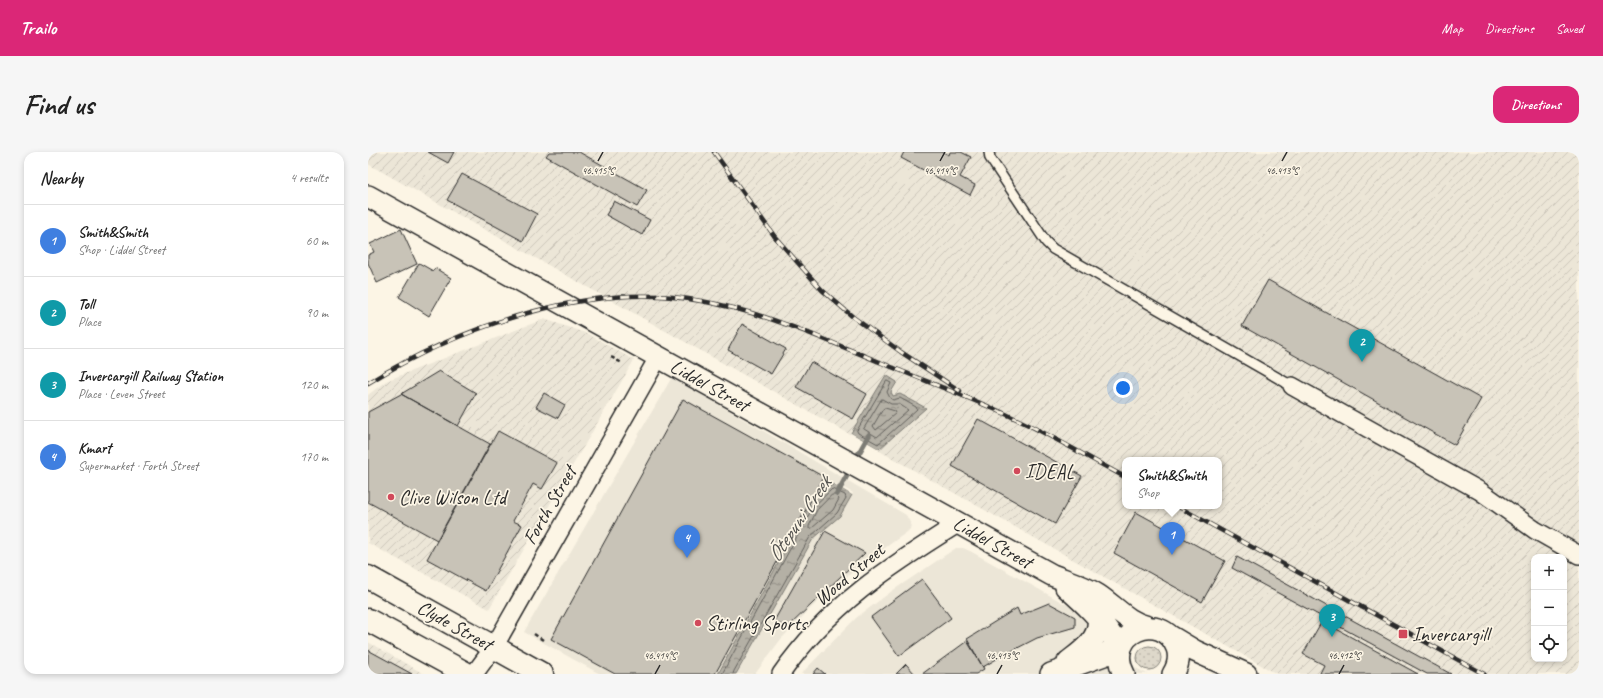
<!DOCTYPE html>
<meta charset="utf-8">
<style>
:root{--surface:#fff;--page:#f6f6f6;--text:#222;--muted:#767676;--line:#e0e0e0;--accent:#db2777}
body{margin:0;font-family:Caveat,sans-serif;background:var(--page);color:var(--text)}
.controls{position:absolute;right:12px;bottom:12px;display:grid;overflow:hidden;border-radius:8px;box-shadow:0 2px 6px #0003}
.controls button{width:36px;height:36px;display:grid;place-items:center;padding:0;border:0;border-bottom:1px solid var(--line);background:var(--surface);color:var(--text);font:20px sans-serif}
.you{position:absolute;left:755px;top:236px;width:14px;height:14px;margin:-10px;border:3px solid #fff;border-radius:50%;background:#1a73e8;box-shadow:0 0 0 6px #1a73e833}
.badge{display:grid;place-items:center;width:26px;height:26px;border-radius:50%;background:var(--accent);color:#fff;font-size:13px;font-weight:700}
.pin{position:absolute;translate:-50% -33px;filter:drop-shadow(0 1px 2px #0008)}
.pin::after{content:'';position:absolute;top:21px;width:14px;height:12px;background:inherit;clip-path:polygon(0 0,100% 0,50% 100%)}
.popup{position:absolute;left:754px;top:305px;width:100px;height:52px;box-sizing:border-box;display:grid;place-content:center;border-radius:8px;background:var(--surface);filter:drop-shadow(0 1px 3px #0005);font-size:13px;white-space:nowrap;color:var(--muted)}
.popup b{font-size:15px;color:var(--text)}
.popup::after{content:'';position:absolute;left:50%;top:100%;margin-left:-8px;border:8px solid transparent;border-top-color:var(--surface)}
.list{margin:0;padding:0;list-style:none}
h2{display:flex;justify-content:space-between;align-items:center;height:52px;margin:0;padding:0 16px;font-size:17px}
h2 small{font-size:13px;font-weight:400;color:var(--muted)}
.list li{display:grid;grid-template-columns:26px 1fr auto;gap:12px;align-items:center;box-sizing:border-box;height:72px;padding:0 16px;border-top:1px solid var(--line)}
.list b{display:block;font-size:15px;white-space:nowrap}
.list p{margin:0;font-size:13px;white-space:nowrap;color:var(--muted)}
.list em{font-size:13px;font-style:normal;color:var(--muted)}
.icon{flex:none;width:22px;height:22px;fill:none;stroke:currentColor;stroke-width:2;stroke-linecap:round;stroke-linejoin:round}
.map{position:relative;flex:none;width:1211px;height:522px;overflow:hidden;border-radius:12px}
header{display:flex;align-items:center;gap:24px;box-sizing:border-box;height:56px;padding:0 20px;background:var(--accent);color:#fff}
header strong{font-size:19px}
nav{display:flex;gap:22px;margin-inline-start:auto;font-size:14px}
.intro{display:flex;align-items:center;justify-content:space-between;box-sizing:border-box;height:96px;padding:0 24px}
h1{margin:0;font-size:28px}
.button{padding:10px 18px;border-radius:12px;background:var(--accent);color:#fff;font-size:14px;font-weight:700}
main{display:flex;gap:24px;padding:0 24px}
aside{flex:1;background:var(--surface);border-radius:12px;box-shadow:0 2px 6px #0003}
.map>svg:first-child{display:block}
.built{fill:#ece6d7}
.industrial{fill:url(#industrial-furrows);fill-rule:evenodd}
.garden{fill:url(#garden-dots);stroke:#84827a}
.water{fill:url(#water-ripples);stroke:#7d7b74}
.pier{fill:#fcf5e5}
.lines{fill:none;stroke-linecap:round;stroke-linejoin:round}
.shore{stroke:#62605c;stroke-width:1}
.stream{stroke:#7d7b74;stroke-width:5.5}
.building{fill:#c8c3b7;stroke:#2b2b2b}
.service-casing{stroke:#2b2b2b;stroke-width:12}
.minor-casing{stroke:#2b2b2b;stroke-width:20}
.tertiary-casing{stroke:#2b2b2b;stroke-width:24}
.trunk-casing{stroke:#2b2b2b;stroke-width:25}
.path{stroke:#2b2b2b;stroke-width:2.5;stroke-dasharray:4 3;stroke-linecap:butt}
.service{stroke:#fcf5e5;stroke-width:9}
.minor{stroke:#fcf5e5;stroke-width:17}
.tertiary{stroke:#fcf5e5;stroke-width:21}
.trunk{stroke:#fcf5e5;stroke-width:22}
.rail-casing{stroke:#2b2b2b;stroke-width:4.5}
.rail{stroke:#fcf5e5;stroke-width:3;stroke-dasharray:9;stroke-linecap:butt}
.ticks{fill:none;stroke:#2b2b2b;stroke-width:1.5}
.poi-dot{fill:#d1495b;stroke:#fcf5e5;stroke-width:1.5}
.labels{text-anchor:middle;stroke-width:3.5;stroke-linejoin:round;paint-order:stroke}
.street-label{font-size:20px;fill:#2b2b2b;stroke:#fcf5e5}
.poi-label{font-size:20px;fill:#2b2b2b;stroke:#fcf5e5;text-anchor:start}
.water-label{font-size:21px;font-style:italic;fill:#545350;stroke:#fcf5e5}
.ticks-label{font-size:10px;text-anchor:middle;fill:#2b2b2b;stroke:#fcf5e5;stroke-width:3.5;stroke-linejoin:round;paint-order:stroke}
</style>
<header>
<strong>Trailo</strong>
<nav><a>Map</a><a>Directions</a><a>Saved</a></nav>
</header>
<div class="intro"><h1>Find us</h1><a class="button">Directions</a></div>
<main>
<aside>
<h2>Nearby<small>4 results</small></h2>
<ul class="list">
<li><span class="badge" style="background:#3f7fe0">1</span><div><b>Smith&amp;Smith</b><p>Shop · Liddel Street</p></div><em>60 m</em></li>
<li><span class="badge" style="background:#0f9aa8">2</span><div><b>Toll</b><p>Place</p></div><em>90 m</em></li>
<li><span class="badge" style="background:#0f9aa8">3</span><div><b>Invercargill Railway Station</b><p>Place · Leven Street</p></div><em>120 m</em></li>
<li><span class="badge" style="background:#3f7fe0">4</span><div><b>Kmart</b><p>Supermarket · Forth Street</p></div><em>170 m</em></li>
</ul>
</aside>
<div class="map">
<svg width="1211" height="522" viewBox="0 0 1211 522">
<defs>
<pattern id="industrial-furrows" width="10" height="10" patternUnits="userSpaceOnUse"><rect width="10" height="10" fill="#ece6d7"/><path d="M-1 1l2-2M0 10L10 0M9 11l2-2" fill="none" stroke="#cbc5b9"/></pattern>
<pattern id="garden-dots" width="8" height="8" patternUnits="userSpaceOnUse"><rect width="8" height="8" fill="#ded8ca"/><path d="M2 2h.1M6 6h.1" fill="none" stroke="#bfbaae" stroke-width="1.8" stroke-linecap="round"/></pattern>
<pattern id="water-ripples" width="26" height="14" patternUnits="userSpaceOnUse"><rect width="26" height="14" fill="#b4b0a5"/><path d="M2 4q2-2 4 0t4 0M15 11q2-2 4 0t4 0" fill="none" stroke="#938f87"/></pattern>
</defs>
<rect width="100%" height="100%" fill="#fcf5e5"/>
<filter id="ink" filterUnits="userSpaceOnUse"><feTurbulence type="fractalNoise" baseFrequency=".025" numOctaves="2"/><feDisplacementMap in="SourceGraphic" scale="8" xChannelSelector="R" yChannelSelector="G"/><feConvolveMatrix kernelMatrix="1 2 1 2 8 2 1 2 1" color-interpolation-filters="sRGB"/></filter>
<g filter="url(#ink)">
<!-- built -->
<path class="built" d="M304,225L538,363L543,372L542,377L539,380L489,416L444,455L413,487L387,522H232L156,480Z
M588,396H595L602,399L715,462L719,466L720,477L712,487L779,522H433L488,466L524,439Z"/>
<!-- industrial -->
<path class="industrial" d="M0,0H1211V522H909L0,12ZM757,308H851V354H757ZM1166,405H1196V507H1166Z
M176,167L220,182L266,208L121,457L0,391V243L18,229Z
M0,490L56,522H0Z"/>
<!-- garden -->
<path class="garden" d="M769 506a12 12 0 1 1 24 0a12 12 0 1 1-24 0Z"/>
<!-- water -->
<path class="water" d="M518,223L529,230L523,240L525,244L532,242L558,256L511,297L483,281Z
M464,331L484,343L472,364L445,387L368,522H350L442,353Z"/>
<!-- pier -->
<path class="pier" d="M483,281L511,297L510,299L482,283Z
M463,329L485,341L484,343L464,331L442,353L446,346Z"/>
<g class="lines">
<!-- shore -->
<path class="shore" d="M519,229L523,231L519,240L522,246L525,248L532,246L548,255L549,257L510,292L490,281L489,279Z
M514,247L523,252H531L540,258L509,285L496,277Z
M517,256L527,259L528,261L508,278L505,274L515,257Z
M464,343H467L471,347L465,358L444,376L441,377V374L449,358Z
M354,522L445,355L464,337L477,343L478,346L469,361L442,385L366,519L365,522"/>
<!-- stream -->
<path class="stream" d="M487,308L501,283
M469,342L483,316"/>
</g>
<!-- building -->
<path class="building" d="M60,0H86L80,11Z
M181,0H211L279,38L269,55L178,4Z
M536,0H575L581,3L582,0H593L603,5L592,25L607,33L602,43L533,6Z
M94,22L169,62L155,89L79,48Z
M246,49L282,68L274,83L238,63Z
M33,77L49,112L9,131L0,111V103L6,100L2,92Z
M51,111L65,119L67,116L83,126L61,164L31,145Z
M900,128L1113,247L1087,293L874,174Z
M374,172L418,197L403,222L360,198Z
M443,210L499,242L485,267L428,235Z
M71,219L108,241L90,274L33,242Z
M176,241L197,253L190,266L168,255Z
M33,242L122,292L69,388L0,350V260Z
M315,247L456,325L347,522H247L183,487Z
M610,267L714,324L687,372L584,314Z
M130,279L189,311L174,337L165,332L145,369L154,373L118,439L59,407Z
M768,360L857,409L834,450L746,401Z
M457,379L497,401L419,476L406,469Z
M869,405L1083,522H1059L864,416Z
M554,427L583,466L531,504L503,465Z
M681,451L707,465V475L669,486L632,505L615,515L599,487L649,456L652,463Z
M954,469L1050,522H953L952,521L956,513L935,502Z
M599,489L616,517L608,522H554Z
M0,498L44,522H0Z
M538,512L547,522H528Z
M450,516L457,522H445Z"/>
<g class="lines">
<defs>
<path id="service" d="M621,0L622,6L678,90L685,97L924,234"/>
<path id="minor" d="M924,234L1112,339L1167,378L1211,403
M106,522L126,495L291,204
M413,522C460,454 522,414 591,371"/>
<path id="tertiary" d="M0,44L684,423C699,429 716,434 730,443C748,455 759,470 780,475
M698,435C715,450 733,466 745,486C749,493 750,502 752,510
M802,484L827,499L878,522
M700,510C714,499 733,487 730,466
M683,522L736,503L749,495L758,486
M756,522C735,481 794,456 809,496C812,505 810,514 805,522"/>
<path id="trunk" d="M0,425L174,522
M0,468L99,522"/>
</defs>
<!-- service casing -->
<use href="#service" class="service-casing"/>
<!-- minor casing -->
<use href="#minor" class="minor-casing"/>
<!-- tertiary casing -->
<use href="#tertiary" class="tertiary-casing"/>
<!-- trunk casing -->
<use href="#trunk" class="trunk-casing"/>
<!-- path -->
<path class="path" d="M243,205L254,211
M166,482L175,488"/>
<!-- service -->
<use href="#service" class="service"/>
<!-- minor -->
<use href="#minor" class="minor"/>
<!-- tertiary -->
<use href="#tertiary" class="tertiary"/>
<!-- trunk -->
<use href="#trunk" class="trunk"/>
<defs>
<path id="rail" d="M346,0L407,85L454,138L485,165L533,200L592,239
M0,231C94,174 223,128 333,149C397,160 455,187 514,211C557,229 600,245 642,264C681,282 719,305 757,325
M809,354L1116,522"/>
</defs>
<!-- rail casing -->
<use href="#rail" class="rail-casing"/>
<!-- rail -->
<use href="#rail" class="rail"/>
</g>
</g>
<!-- ticks -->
<path class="ticks" d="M230,9L235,0M572,9L577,0M914,9L919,0M287,522L292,513M629,522L634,513M971,522L976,513"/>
<!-- markers -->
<g class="poi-dot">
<circle cx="649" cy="319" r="4"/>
<circle cx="23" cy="345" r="4"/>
<circle cx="330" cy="471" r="4"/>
<rect x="1030" y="477" width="10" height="10" rx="2"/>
</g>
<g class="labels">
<!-- street labels -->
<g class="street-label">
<text transform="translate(342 233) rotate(29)" y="7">Liddel Street</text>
<text transform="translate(181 353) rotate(-60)" y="7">Forth Street</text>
<text transform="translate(625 390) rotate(29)" y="7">Liddel Street</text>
<text transform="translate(481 422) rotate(-40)" y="7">Wood Street</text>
<text transform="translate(87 473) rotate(29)" y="7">Clyde Street</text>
</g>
<!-- poi labels -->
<g class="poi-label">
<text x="657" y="326">IDEAL</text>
<text x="31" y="352">Clive Wilson Ltd</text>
<text x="338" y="478">Stirling Sports</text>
<text x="1044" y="489">Invercargill</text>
</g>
<!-- water labels -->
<g class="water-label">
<text transform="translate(431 367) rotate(-56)" y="7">Ōtepuni Creek</text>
</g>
</g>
<g class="ticks-label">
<text x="230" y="22">46.415°S</text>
<text x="572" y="22">46.414°S</text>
<text x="914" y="22">46.413°S</text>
<text x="292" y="507">46.414°S</text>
<text x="634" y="507">46.413°S</text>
<text x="976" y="507">46.412°S</text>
</g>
</svg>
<div class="controls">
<button>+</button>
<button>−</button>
<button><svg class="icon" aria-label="locate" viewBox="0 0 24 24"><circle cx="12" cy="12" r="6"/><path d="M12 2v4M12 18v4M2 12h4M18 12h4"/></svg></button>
</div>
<div class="you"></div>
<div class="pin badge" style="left:804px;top:403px;background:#3f7fe0">1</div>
<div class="popup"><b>Smith&amp;Smith</b>Shop</div>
<div class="pin badge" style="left:994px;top:210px;background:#0f9aa8">2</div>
<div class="pin badge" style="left:964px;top:485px;background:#0f9aa8">3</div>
<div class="pin badge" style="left:319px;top:406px;background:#3f7fe0">4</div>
</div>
</main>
